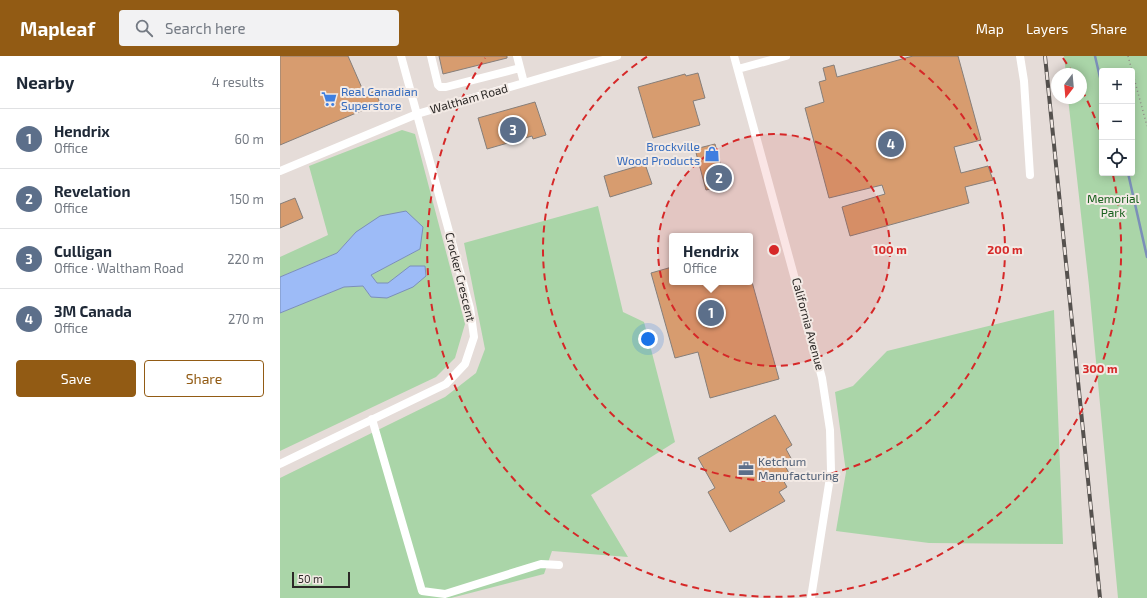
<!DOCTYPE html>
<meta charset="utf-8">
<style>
:root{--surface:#fff;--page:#f2f2f3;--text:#1f2937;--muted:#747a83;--line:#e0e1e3;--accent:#925b14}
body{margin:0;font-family:"Exo 2",sans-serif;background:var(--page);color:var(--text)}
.controls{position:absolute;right:12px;top:12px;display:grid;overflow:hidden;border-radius:4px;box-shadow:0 2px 10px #0003}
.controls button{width:36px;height:36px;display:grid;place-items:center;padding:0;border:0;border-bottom:1px solid var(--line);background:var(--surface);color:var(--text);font:20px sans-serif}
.compass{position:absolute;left:771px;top:12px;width:36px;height:36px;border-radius:50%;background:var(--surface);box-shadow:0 2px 10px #0003;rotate:196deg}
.scale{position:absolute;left:12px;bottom:10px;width:58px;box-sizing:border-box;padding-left:4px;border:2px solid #2c2927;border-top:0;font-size:11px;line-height:14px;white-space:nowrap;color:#2c2927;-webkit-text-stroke:3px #f3eae5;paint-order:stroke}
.you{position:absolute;left:368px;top:283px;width:14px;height:14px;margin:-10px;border:3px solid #fff;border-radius:50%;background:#1a73e8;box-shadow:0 0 0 6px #1a73e833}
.badge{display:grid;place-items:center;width:26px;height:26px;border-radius:50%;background:var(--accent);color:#fff;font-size:13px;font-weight:700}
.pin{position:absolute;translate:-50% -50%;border:2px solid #fff;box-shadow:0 1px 4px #0006}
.popup{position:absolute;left:389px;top:177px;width:84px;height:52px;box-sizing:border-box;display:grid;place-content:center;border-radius:4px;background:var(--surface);filter:drop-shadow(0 1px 3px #0005);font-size:13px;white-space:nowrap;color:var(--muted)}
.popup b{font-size:15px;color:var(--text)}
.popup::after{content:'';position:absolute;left:50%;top:100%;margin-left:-8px;border:8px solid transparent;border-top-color:var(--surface)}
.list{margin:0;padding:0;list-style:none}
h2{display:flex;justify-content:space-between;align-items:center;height:52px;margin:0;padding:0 16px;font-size:17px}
h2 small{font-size:13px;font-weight:400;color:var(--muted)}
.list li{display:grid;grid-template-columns:26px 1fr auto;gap:12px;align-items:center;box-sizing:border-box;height:60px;padding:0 16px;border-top:1px solid var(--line)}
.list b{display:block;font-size:15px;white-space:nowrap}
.list p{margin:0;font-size:13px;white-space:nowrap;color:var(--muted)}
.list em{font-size:13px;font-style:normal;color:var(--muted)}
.actions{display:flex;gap:8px;padding:12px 16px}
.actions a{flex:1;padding:9px 0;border:1px solid var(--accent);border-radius:4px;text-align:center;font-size:14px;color:var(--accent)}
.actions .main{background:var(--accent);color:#fff}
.icon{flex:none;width:22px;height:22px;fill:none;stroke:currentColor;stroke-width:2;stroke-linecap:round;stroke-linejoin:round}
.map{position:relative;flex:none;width:867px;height:542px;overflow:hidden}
header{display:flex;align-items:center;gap:24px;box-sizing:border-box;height:56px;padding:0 20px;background:var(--accent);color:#fff}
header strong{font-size:19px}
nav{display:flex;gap:22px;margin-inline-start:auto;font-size:14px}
.search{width:280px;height:36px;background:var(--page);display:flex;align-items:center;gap:10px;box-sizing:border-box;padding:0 14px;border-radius:4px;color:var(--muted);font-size:15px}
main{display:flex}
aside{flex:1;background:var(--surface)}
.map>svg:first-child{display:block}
.green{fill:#aad5a8;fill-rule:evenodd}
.water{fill:#9dbbf7;stroke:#7b8fb9}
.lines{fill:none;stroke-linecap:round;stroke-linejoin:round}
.stream{stroke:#7b8fb9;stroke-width:2.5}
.building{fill:#d79c6f;stroke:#867e79}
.path{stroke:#918b88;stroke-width:1.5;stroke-dasharray:1 3;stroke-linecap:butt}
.minor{stroke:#fff;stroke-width:8}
.rail-casing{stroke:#55514e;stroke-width:4}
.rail{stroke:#f3eae5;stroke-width:2.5;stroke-dasharray:8;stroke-linecap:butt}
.ring{fill:none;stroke:#d62828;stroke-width:2;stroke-dasharray:7 5}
.labels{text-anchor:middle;stroke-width:4;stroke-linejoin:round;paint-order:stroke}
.shop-label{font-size:12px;fill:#366cbe;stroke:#f3eae5;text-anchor:start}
.street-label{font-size:12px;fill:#2c2927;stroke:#f3eae5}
.park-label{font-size:12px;fill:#19611e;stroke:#f3eae5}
.service-label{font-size:12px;fill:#4e5e75;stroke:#f3eae5;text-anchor:start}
.centre{fill:#d62828;stroke:#f3eae5;stroke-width:2}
.ring-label{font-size:12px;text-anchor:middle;font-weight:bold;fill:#d62828;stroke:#f3eae5;stroke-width:4;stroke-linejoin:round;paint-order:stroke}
</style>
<header>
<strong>Mapleaf</strong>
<div class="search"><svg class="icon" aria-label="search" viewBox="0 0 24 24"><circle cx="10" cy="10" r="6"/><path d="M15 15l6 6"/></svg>Search here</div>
<nav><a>Map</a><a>Layers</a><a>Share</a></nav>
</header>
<main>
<aside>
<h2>Nearby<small>4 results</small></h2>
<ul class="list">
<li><span class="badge" style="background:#5c6f8a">1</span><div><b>Hendrix</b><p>Office</p></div><em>60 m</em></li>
<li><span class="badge" style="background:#5c6f8a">2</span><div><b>Revelation</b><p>Office</p></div><em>150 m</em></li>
<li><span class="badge" style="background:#5c6f8a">3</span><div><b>Culligan</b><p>Office · Waltham Road</p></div><em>220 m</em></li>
<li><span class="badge" style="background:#5c6f8a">4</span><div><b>3M Canada</b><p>Office</p></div><em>270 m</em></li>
</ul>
<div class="actions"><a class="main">Save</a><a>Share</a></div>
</aside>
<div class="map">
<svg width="867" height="542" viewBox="0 0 867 542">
<rect width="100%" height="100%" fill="#e5dcd8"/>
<!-- green -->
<path class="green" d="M784,0H867V542H838L809,230L788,42H801V18H786ZM822,15H852V117H822Z
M122,74L135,78L185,268L175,302L156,321L0,395V257L64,231L83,230L91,241L130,210L108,227H97L91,219L140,193L76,176L57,197L0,221V201L48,179L29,110Z
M318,150L343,256L364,266L395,386L311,439L348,501L272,495L264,518L171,542H0V422L165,341L196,317L205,293L184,187Z
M774,254L783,488L649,487L556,475L566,416L555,336L573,330L607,295Z"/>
<!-- water -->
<path class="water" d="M126,155L143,171L140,193L91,219L97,227H108L130,210H145L146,220L133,231L107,242L91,241L83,230L64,231L0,257V221L57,197L76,176L100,160Z"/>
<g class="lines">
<!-- stream -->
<path class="stream" d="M815,0L822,30
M848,117L867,201"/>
</g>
<!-- building -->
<path class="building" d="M0,0H68L85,39L95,35L100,47L0,89Z
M159,0H227V2L163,18Z
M633,0H678L701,84L674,91L681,117L708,110L713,124L685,131L689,147L570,180L562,151L605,138L602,129L549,142L525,52L544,46L539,26L546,24L543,12L554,9L557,21Z
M418,17L425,42L413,45L420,69L373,82L358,31L405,18L406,20Z
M255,46L266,79L253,83L252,80L207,93L198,62Z
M435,88L446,129L426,134L415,93Z
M365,108L372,128L330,141L324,120Z
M15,142L23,162L0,172V148Z
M392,211V226H472L499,323L430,342L418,296L395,302L371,217Z
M495,359L512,389L506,393L512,404L504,408L509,417L502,422L507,431L499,436L505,445L450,476L428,436L435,432L418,402Z"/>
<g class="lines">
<!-- path -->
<path class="path" d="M848,0L867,70"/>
<!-- minor -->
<path class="minor" d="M151,0L158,29L160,31H166L240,12
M237,0L244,27
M454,0L542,322L550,374L551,415L531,542
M740,0L744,25L750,119
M458,13L506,0
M0,115L137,58L337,0
M92,363L142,535L165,538L261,508L279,509
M0,408L166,328L185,308L194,281L190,252L121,0"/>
<defs>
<path id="rail" d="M765,0L820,542"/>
</defs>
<!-- rail casing -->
<use href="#rail" class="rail-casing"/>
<!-- rail -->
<use href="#rail" class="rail"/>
</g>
<!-- distance rings -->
<circle cx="494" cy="194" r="116" fill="#d62828" fill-opacity=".12"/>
<g class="ring">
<circle cx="494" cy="194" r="116"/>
<path d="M620 0A231 231 0 1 1 368 0"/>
<path d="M783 2A347 347 0 0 1 793 18M802 34A347 347 0 0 1 821 78M833 119A347 347 0 1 1 205 2"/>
</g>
<!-- icons -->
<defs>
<symbol id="supermarket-bare" viewBox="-9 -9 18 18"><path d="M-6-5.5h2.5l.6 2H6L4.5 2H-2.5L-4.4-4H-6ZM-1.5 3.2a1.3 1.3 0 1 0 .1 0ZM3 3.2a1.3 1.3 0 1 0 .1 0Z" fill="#3f7fe0" stroke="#f3eae5" stroke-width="2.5" paint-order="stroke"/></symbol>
<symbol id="shop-bare" viewBox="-9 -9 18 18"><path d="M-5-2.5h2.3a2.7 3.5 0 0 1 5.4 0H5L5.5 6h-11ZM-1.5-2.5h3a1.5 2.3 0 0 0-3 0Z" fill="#3f7fe0" stroke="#f3eae5" stroke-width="2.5" paint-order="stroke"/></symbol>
<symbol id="office-bare" viewBox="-9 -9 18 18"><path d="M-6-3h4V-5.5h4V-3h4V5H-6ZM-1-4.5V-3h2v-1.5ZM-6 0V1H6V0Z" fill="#5c6f8a" stroke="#f3eae5" stroke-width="2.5" paint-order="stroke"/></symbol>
</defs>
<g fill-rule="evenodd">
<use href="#supermarket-bare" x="38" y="32" width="22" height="22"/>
<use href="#shop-bare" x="421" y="87" width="22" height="22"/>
<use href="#office-bare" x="455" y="402" width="22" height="22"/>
</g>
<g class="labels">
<!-- shop labels -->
<g class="shop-label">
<text x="61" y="40">Real Canadian<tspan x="61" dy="14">Superstore</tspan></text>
<text x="420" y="95" text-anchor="end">Brockville<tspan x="420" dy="14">Wood Products</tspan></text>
</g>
<!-- street labels -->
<g class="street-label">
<text transform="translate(189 43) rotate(-16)" y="4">Waltham Road</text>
<text transform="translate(180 221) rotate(76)" y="4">Crocker Crescent</text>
<text transform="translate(528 268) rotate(75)" y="4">California Avenue</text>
</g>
<!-- park labels -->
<g class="park-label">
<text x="833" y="147">Memorial<tspan x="833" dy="14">Park</tspan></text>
</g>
<!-- service labels -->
<g class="service-label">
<text x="478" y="410">Ketchum<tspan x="478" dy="14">Manufacturing</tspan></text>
</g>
</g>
<circle cx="494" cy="194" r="6" class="centre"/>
<g class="ring-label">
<text x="610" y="198">100 m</text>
<text x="725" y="198">200 m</text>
<text x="820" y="317">300 m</text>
</g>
</svg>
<div class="controls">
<button>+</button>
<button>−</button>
<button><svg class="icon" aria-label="locate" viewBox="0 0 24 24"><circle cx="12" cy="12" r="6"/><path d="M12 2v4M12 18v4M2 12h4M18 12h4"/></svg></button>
</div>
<svg class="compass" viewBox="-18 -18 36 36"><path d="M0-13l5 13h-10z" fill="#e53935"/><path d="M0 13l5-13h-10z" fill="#747a83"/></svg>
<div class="scale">50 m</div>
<div class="you"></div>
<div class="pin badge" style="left:431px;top:257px;background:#5c6f8a">1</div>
<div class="popup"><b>Hendrix</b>Office</div>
<div class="pin badge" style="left:439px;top:122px;background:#5c6f8a">2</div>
<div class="pin badge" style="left:233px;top:74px;background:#5c6f8a">3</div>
<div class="pin badge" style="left:611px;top:88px;background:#5c6f8a">4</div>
</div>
</main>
